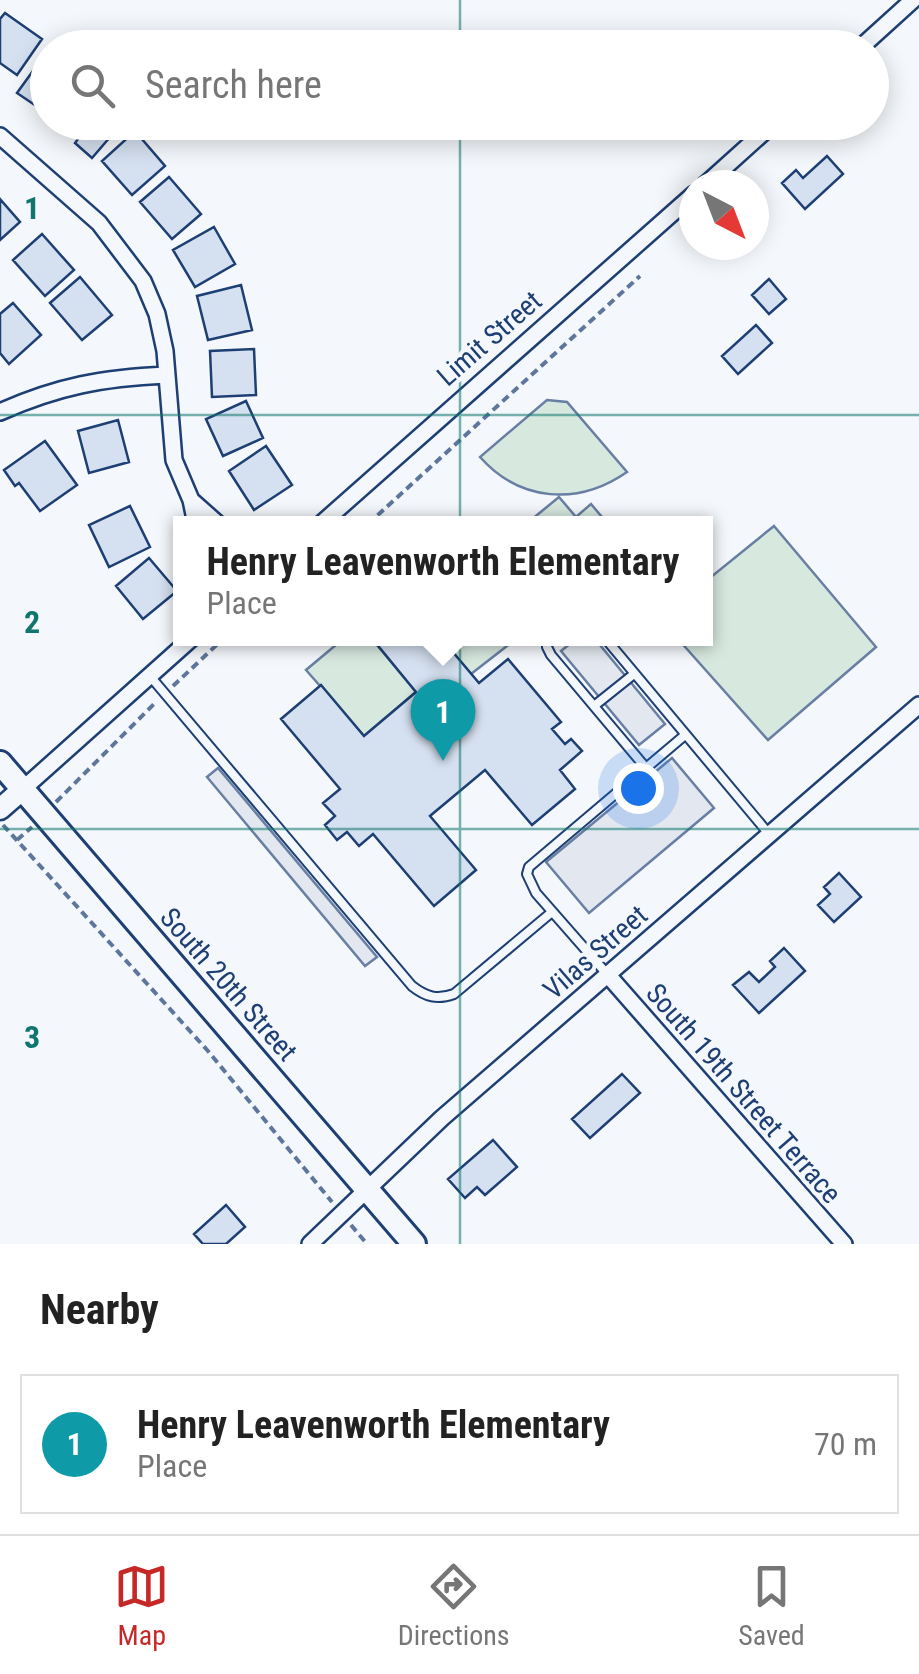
<!DOCTYPE html>
<style>
:root{--surface:#fff;--page:#f6f6f6;--text:#222;--muted:#767676;--line:#e0e0e0;--accent:#c62828}
body{margin:0;font-family:"Roboto Condensed",sans-serif;background:var(--page);color:var(--text)}
.compass{position:absolute;left:679px;top:170px;width:90px;height:90px;border-radius:50%;background:var(--surface);box-shadow:0 5px 25px #0003;rotate:138deg}
.you{position:absolute;left:638px;top:788px;width:35px;height:35px;margin:-25px;border:8px solid #fff;border-radius:50%;background:#1a73e8;box-shadow:0 0 0 15px #1a73e833}
.badge{display:grid;place-items:center;width:65px;height:65px;border-radius:50%;background:var(--accent);color:#fff;font-size:32px;font-weight:700}
.pin{position:absolute;translate:-50% -82px;filter:drop-shadow(0 2px 5px #0008)}
.pin::after{content:'';position:absolute;top:52px;width:35px;height:30px;background:inherit;clip-path:polygon(0 0,100% 0,50% 100%)}
.popup{position:absolute;left:173px;top:516px;width:540px;height:130px;box-sizing:border-box;display:grid;place-content:center;border-radius:0px;background:var(--surface);filter:drop-shadow(0 2px 8px #0005);font-size:32px;white-space:nowrap;color:var(--muted)}
.popup b{font-size:38px;color:var(--text)}
.popup::after{content:'';position:absolute;left:50%;top:100%;margin-left:-20px;border:20px solid transparent;border-top-color:var(--surface)}
.list{margin:0;padding:0;list-style:none}
h2{display:flex;justify-content:space-between;align-items:center;height:130px;margin:0;padding:0 40px;font-size:42px}
h2 small{font-size:32px;font-weight:400;color:var(--muted)}
.list li{display:grid;grid-template-columns:65px 1fr auto;gap:30px;align-items:center;box-sizing:border-box;height:140px;margin:0 20px 20px;padding:0 20px;border:2px solid var(--line);border-radius:0px}
.list b{display:block;font-size:38px;white-space:nowrap}
.list p{margin:0;font-size:32px;white-space:nowrap;color:var(--muted)}
.list em{font-size:32px;font-style:normal;color:var(--muted)}
.icon{flex:none;width:55px;height:55px;fill:none;stroke:currentColor;stroke-width:2;stroke-linecap:round;stroke-linejoin:round}
.map{position:relative;flex:none;width:919px;height:1244px;overflow:hidden}
.search{position:absolute;background:var(--surface);box-shadow:0 5px 25px #0003;left:30px;right:30px;top:30px;height:110px;display:flex;align-items:center;gap:25px;box-sizing:border-box;padding:0 35px;border-radius:55px;color:var(--muted);font-size:38px}
.sheet{height:290px;background:var(--surface)}
nav{display:flex;justify-content:space-around;align-items:center;box-sizing:border-box;height:140px;border-top:2px solid var(--line);background:var(--surface);font-size:28px;color:var(--muted)}
nav a{display:grid;justify-items:center;gap:5px}
nav .on{color:var(--accent)}
.map>svg:first-child{display:block}
.green{fill:#d7e8df;stroke:#687fa3;stroke-width:2.5}
.parking{fill:#e3e8f0;stroke:#687fa3;stroke-width:2.5}
.building{fill:#d5e0f0;stroke:#1d3f73;stroke-width:2.5}
.lines{fill:none;stroke-linecap:round;stroke-linejoin:round}
.service-casing{stroke:#1d3f73;stroke-width:12}
.minor-casing{stroke:#1d3f73;stroke-width:20}
.tertiary-casing{stroke:#1d3f73;stroke-width:25}
.secondary-casing{stroke:#1d3f73;stroke-width:28}
.path{stroke:#5e769c;stroke-width:4;stroke-dasharray:8 5;stroke-linecap:butt}
.service{stroke:#f4f7fb;stroke-width:8}
.minor{stroke:#f4f7fb;stroke-width:15}
.tertiary{stroke:#f4f7fb;stroke-width:20}
.secondary{stroke:#f4f7fb;stroke-width:22}
.grid{fill:none;stroke:#0f766e;stroke-width:2.5;stroke-opacity:0.55}
.labels{text-anchor:middle;stroke-width:8;stroke-linejoin:round;paint-order:stroke}
.street-label{font-size:28px;fill:#1d3f73;stroke:#f4f7fb}
.grid-label{font-size:32px;text-anchor:middle;font-weight:bold;fill:#0f766e;stroke:#f4f7fb;stroke-width:8;stroke-linejoin:round;paint-order:stroke}
</style>
<div class="map">
<svg width="919" height="1244" viewBox="0 0 919 1244">
<rect width="100%" height="100%" fill="#f4f7fb"/>
<!-- green -->
<path class="green" d="M547,400L567,402L627,472C578,506 520,502 480,457Z
M559,497L576,517L591,504L607,523H533L531,520Z
M774,526L876,647L768,740L678,639L706,638V581Z
M343,639H372L416,692L364,736L306,670Z
M441,639H516L471,674Z"/>
<!-- parking -->
<path class="parking" d="M576,639H595L665,724L639,745L561,651Z
M672,758L714,808L589,913L546,862Z
M218,768L377,957L365,966L207,777Z"/>
<!-- building -->
<path class="building" d="M5,13L42,39L17,75L0,63V19Z
M43,57L48,61V114L17,93Z
M123,122L92,158L75,143L81,135L66,123Z
M135,131L165,166L132,195L102,161Z
M827,156L843,174L805,209L782,183L796,170L803,178Z
M169,177L201,214L172,239L140,202Z
M0,199L20,222L0,240Z
M214,227L235,264L195,287L173,250Z
M42,234L74,270L45,296L13,260Z
M80,277L112,315L82,340L50,303Z
M769,279L786,299L769,314L752,295Z
M241,285L252,330L208,340L197,296Z
M13,303L41,335L9,364L0,353V314Z
M756,325L772,343L738,374L722,356Z
M254,349L256,395L212,397L210,351Z
M246,401L263,438L223,456L206,419Z
M118,420L129,462L89,473L78,431Z
M45,441L77,485L40,511L19,483L15,486L4,470Z
M266,446L292,485L254,510L229,471Z
M130,506L150,547L109,567L89,525Z
M149,558L177,591L143,619L116,586Z
M378,638H441L479,683L508,659L561,722L552,729L565,744L571,739L582,751L560,770L575,789L532,825L485,770L430,816L476,870L434,906L373,834L359,846L347,832L337,840L325,825L335,816L323,803L340,789L281,719L321,685L364,736L416,692L375,642Z
M839,873L861,897L834,922L818,905L830,894L824,887Z
M784,948L805,971L759,1013L733,985L749,972L759,982L775,967L770,961Z
M622,1074L640,1093L590,1138L572,1119Z
M493,1140L517,1167L485,1195L477,1187L465,1198L448,1179Z
M226,1205L245,1227L226,1244H203L194,1234Z"/>
<g class="lines">
<defs>
<path id="service" d="M548,638L547,647L551,655L646,768
M605,638L769,834
M150,676L412,986C426,997 437,1000 454,994L552,912
M594,706L634,674
M607,974L536,893L527,874L529,867L685,735"/>
<path id="minor" d="M860,48L913,0
M0,136L99,223L143,281L157,314L165,351L174,460L191,500L196,524
M705,185L775,122
M0,412C58,386 103,378 166,375
M191,500L218,524
M321,524L694,194
M23,789L192,638
M607,974L844,1244
M310,1244L442,1118L919,705"/>
<path id="tertiary" d="M0,809L23,789"/>
<path id="secondary" d="M0,763L414,1244"/>
</defs>
<!-- service casing -->
<use href="#service" class="service-casing"/>
<!-- minor casing -->
<use href="#minor" class="minor-casing"/>
<!-- tertiary casing -->
<use href="#tertiary" class="tertiary-casing"/>
<!-- secondary casing -->
<use href="#secondary" class="secondary-casing"/>
<!-- path -->
<path class="path" d="M368,524L640,276
M173,686L224,638
M56,802L155,703
M3,825L208,1051L332,1202
M17,840L32,827
M351,1225L367,1244"/>
<!-- service -->
<use href="#service" class="service"/>
<!-- minor -->
<use href="#minor" class="minor"/>
<!-- tertiary -->
<use href="#tertiary" class="tertiary"/>
<!-- secondary -->
<use href="#secondary" class="secondary"/>
</g>
<!-- grid -->
<path class="grid" d="M460,0V48M460,122V1244M0,415H919M0,829H919"/>
<g class="labels">
<!-- street labels -->
<g class="street-label">
<text transform="translate(489 338) rotate(-41)" y="10">Limit Street</text>
<text transform="translate(595 952) rotate(-41)" y="10">Vilas Street</text>
<text transform="translate(229 984) rotate(49)" y="10">South 20th Street</text>
<text transform="translate(744 1093) rotate(49)" y="10">South 19th Street Terrace</text>
</g>
</g>
<g class="grid-label">
<text x="32" y="219">1</text>
<text x="32" y="633">2</text>
<text x="32" y="1048">3</text>
</g>
</svg>
<svg class="compass" viewBox="-18 -18 36 36"><path d="M0-13l5 13h-10z" fill="#e53935"/><path d="M0 13l5-13h-10z" fill="#767676"/></svg>
<div class="you"></div>
<div class="pin badge" style="left:443px;top:761px;background:#0f9aa8">1</div>
<div class="popup"><b>Henry Leavenworth Elementary</b>Place</div>
<div class="search"><svg class="icon" aria-label="search" viewBox="0 0 24 24"><circle cx="10" cy="10" r="6"/><path d="M15 15l6 6"/></svg>Search here</div>
</div>
<section class="sheet">
<h2>Nearby<small></small></h2>
<ul class="list">
<li><span class="badge" style="background:#0f9aa8">1</span><div><b>Henry Leavenworth Elementary</b><p>Place</p></div><em>70 m</em></li>
</ul>
</section>
<nav>
<a class="on"><svg class="icon" aria-label="map" viewBox="0 0 24 24"><path d="M3 6l6-2 6 2 6-2v14l-6 2-6-2-6 2zM9 4v14M15 6v14"/></svg>Map</a>
<a><svg class="icon" aria-label="directions" viewBox="0 0 24 24"><path d="M12 3l9 9-9 9-9-9zM9 14v-3h6M13 9l2 2-2 2"/></svg>Directions</a>
<a><svg class="icon" aria-label="saved" viewBox="0 0 24 24"><path d="M7 4h10v16l-5-4-5 4z"/></svg>Saved</a>
</nav>
